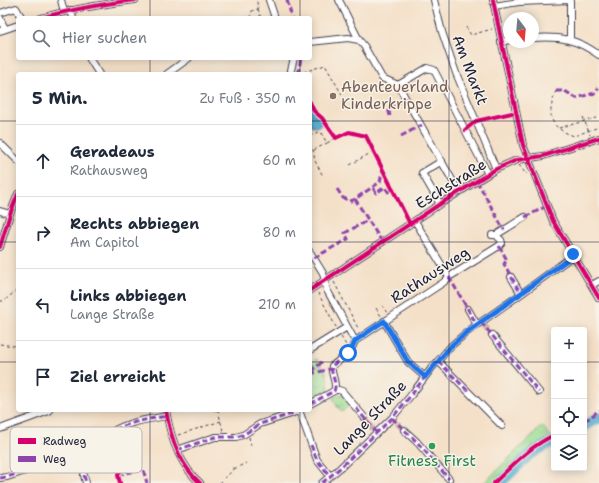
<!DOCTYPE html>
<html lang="de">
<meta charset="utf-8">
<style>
:root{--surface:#fff;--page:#f2f2f3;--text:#1f2937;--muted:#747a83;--line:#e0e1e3}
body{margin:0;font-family:"Shantell Sans",sans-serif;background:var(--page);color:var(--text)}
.controls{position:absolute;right:12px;bottom:12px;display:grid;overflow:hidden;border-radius:4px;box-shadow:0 2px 10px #0003}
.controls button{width:36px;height:36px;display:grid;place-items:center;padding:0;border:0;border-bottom:1px solid var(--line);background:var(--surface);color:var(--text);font:20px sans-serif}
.compass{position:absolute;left:503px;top:12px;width:36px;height:36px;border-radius:50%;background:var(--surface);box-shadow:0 2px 10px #0003;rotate:164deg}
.stop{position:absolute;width:12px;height:12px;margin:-9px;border:3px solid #1a73e8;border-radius:50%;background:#fff}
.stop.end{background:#1a73e8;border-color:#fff;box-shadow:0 1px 4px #0008}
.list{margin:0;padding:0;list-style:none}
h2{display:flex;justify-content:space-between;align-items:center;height:52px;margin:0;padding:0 16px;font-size:17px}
h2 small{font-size:13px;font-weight:400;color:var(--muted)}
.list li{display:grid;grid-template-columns:26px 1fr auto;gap:12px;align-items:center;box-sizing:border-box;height:72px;padding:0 16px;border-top:1px solid var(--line)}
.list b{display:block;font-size:15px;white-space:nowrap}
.list p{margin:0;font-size:13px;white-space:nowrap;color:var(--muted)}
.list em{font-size:13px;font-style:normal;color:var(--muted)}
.icon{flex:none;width:22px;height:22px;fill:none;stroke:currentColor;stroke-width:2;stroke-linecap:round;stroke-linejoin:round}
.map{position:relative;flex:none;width:599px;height:483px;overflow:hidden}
.search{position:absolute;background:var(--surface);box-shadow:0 2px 10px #0003;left:16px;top:16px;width:296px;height:44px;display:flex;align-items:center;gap:10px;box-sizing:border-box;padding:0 14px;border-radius:4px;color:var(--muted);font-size:15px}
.panel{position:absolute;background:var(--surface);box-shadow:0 2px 10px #0003;left:16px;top:72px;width:296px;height:340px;border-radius:4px}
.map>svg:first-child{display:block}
.grass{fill:url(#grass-tufts);stroke:#608068}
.water{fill:url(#water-waves);stroke:#386684}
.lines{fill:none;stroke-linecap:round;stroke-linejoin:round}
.river{stroke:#4fa9cd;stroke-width:11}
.minor-tunnel{stroke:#cabaac;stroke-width:6;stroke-dasharray:6 3;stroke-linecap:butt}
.minor-casing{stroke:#423e50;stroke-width:8}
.path{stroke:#423e50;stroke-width:1;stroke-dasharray:3 3;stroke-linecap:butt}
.minor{stroke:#fff;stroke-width:6}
.quiet{stroke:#8e44ad;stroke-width:3;stroke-dasharray:6 3;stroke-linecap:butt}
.cycleway-casing{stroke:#f7f3e8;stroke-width:6}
.cycleway{stroke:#d6006c;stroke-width:4}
.route{stroke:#1a73e8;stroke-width:5}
.grid{fill:none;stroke:#22223b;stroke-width:1;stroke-opacity:0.55}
.education-dot{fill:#8d6e63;stroke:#f7f3e8;stroke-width:1.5}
.leisure-dot{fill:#2e9e5b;stroke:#f7f3e8;stroke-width:1.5}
.labels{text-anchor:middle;stroke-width:3;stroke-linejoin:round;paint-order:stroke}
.street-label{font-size:15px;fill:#22223b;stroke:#f7f3e8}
.education-label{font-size:15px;fill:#785e54;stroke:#f7f3e8;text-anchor:start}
.leisure-label{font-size:15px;fill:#27864d;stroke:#f7f3e8}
.key{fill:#f7f3e8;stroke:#b7b4b4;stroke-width:1}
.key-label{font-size:11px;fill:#22223b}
</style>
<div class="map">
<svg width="599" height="483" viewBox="0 0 599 483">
<defs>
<pattern id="grass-tufts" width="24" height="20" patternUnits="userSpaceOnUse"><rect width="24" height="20" fill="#9ede94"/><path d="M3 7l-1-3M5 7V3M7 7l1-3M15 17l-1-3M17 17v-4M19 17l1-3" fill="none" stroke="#88be80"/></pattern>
<pattern id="water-waves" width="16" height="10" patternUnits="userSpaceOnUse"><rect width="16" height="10" fill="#4fa9cd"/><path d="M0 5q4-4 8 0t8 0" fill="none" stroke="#4189a8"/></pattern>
</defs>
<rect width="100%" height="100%" fill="#f7f3e8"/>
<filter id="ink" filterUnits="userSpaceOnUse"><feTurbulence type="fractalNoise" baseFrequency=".025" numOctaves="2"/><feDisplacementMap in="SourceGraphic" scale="8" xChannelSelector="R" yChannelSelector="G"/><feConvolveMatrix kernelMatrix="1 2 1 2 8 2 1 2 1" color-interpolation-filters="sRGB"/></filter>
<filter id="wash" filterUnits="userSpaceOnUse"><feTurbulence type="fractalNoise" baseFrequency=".012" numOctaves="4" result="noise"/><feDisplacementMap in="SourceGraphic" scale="16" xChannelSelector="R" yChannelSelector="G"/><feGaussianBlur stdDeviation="0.9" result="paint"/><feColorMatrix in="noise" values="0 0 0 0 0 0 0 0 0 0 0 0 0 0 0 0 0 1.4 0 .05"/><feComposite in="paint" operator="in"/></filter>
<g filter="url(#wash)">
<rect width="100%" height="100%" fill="#f4e0c8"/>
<!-- grass -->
<path class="grass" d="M317,359L326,372L329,391L325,395L310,400V362Z
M340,394L341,396L343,395L349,402L348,406L342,412L337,406L333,398Z
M542,426L551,437L554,436V439L529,453L498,483H484Z"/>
<!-- water -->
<path class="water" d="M310,102L315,114L323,120L324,122L320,127H312L310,126Z"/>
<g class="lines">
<!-- river -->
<path class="river" d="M584,426L599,418
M500,483L530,454L554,441"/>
</g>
</g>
<g filter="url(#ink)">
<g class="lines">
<!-- minor-tunnel -->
<path class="minor-tunnel" d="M484,325L492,335
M364,417L373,429
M397,423L404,430"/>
<defs>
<path id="minor" d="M61,0L64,12
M269,0L275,18
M339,0L359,40
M434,0L442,32L456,73L496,169
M493,0L523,145L553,221L599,298
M570,0V40
M494,6L519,2L570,0
M71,10L73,18
M0,13L16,8L22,18
M0,18L5,29
M41,18C72,9 103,4 135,0
M0,31L18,25
M533,38C560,36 577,39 599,55
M310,42L348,38L359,40L364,46L382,78L398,85L459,192
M501,42L509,40
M89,58L99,74
M291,70L294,58
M167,74L189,58
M398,85L427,68L434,70L488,174
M0,143L18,161
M440,204L422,173L442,161
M0,211L10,214
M415,221L449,277
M496,235L525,217
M0,247L10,214L18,194
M310,252L323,273L327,290L355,341
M511,277L521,294
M592,285L599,281
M310,290L440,204L496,169L517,160L543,156L599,138
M468,309L477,325
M384,321L408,362L425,377
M492,335L539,392
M310,350L347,327
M438,361L502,426
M335,389L342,391L364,417
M310,404L334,391C338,382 330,375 332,366L350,352L355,341L444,282L449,277L499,246L502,243L501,240L496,235H492
M166,410C170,436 180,465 200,483
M299,410L317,460L330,476
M0,429L49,411
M404,430L417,442L449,479
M177,450L215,437H236L243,435L260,424L288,415L300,410
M84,475L86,483
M0,478L7,477L31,469L103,441C106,438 108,434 112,432C127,422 149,419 167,416
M322,483L340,468L392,418L412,394L431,369L451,346L467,332L521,294L574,255"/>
</defs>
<!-- minor casing -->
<use href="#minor" class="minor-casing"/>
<!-- path -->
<path class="path" d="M258,9L261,18
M250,18L252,11L258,9L257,2L255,0
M466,27L471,35L492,29
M298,74L325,65L344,98
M556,91C547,115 548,127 574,136L599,127
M583,117L590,135
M482,120L510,113
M559,128L599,117
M310,136L318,132L321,133L327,143L336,138
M310,144L313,150L315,161L323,176
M314,150L327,143
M350,165L374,151
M519,165L526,174L527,173
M334,282L359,330
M318,293L336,327
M0,301H4L18,289
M382,305L387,313
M376,308L381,316
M341,337L346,345
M0,344L14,346L18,344
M310,358L314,368
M214,410L218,411
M218,410L223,431
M178,435L221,421
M249,437L251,446
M234,469L246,463
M220,483L233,470V467"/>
<!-- minor -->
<use href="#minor" class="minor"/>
<!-- quiet -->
<path class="quiet" d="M287,0L292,18
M298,74L301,58
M556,91H565L576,98L595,93L599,88
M390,116L388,108L407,98
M401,136L422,125
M477,181L504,230
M373,188L376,193L385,187L389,193
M337,189L343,198L351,201L355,199
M525,217L547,206
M382,242L355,199L380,182L383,169
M499,246L507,260L504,264L521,294
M314,258L348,239L345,233L368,220
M449,277L477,325
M384,321L408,362L425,377
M481,322L539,392
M438,361L469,392
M314,373V368L320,364L322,361
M310,374L331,369
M310,404L334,391C338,382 330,375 332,366L352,349
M356,408L376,432
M392,418L417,442L449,479
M584,420L590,418L599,410
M311,445L317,460L330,476
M177,450L215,437H236L243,435L260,424L288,415L300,410
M84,475L86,483
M118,475L143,469L147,483
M0,478L7,477L31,469L103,441C106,438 108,434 112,432C127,422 149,419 167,416
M322,483L340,468L392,418L412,394L431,369L451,346L467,332L521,294L574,255"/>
<defs>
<path id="cycleway" d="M493,0L523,145L553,221L599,298
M41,18C72,9 103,4 135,0
M310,102L314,111L322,118L336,138L349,132L366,136L410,224
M465,130L476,121L512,113
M0,247L10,214L18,194
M310,290L440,204L496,169L517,160L543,156L599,138
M166,410C170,436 180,465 200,483
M110,433L120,472L118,475L120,483
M494,483C514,464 529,447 554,435"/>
</defs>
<!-- cycleway casing -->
<use href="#cycleway" class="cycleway-casing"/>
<!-- cycleway -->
<use href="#cycleway" class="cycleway"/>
</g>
</g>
<g class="lines" filter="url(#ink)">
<!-- route -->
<path class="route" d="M348,353L352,348L355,341L384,321L408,362L425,377L451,346L467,332L574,255L573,254"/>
</g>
<!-- grid -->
<path class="grid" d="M150,0V18M300,0V18M449,0V483M150,58V74M300,58V74M0,121H18M310,121H599M0,242H18M310,242H599M0,362H18M310,362H554M584,362H599M150,410V483M300,410V483"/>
<!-- markers -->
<circle class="education-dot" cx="333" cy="96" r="4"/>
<circle class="leisure-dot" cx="432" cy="446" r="4"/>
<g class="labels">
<!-- street labels -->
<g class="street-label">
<text transform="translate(470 70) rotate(69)" y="5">Am Markt</text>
<text transform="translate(451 184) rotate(-32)" y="5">Eschstraße</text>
<text transform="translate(430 275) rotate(-33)" y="5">Rathausweg</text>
<text transform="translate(370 418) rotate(-46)" y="5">Lange Straße</text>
</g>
<!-- education labels -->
<g class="education-label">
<text x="341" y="92">Abenteuerland<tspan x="341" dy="17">Kinderkrippe</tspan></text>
</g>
<!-- leisure labels -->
<g class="leisure-label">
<text x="432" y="466">Fitness First</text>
</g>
</g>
<!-- legend -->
<rect x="10" y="427" width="132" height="46" rx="6" class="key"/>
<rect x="18" y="438" width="18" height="6" fill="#d6006c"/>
<rect x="18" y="456" width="18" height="6" fill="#8e44ad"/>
<g class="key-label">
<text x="43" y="445">Radweg</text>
<text x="43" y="463">Weg</text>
</g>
</svg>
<div class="controls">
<button>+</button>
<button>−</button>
<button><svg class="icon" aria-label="locate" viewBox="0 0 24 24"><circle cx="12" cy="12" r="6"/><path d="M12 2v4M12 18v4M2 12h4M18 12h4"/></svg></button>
<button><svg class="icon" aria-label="layers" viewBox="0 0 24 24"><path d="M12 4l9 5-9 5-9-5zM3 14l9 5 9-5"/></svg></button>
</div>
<svg class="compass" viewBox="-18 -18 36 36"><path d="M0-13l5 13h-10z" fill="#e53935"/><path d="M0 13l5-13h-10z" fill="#747a83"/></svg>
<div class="stop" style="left:348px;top:353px"></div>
<div class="stop end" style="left:573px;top:254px"></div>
<div class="search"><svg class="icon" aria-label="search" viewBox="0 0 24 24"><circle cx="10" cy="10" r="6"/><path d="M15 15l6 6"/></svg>Hier suchen</div>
<section class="panel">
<h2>5 Min.<small>Zu Fuß · 350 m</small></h2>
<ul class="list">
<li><svg class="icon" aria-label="ahead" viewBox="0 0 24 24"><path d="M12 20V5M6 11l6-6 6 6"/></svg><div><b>Geradeaus</b><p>Rathausweg</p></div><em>60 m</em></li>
<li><svg class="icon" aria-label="right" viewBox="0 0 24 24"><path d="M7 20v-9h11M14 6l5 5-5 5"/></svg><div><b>Rechts abbiegen</b><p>Am Capitol</p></div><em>80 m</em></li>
<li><svg class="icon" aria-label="left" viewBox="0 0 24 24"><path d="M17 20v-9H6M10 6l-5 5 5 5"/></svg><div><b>Links abbiegen</b><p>Lange Straße</p></div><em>210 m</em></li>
<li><svg class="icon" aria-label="arrive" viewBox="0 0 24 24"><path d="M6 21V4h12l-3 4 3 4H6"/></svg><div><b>Ziel erreicht</b></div></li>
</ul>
</section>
</div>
